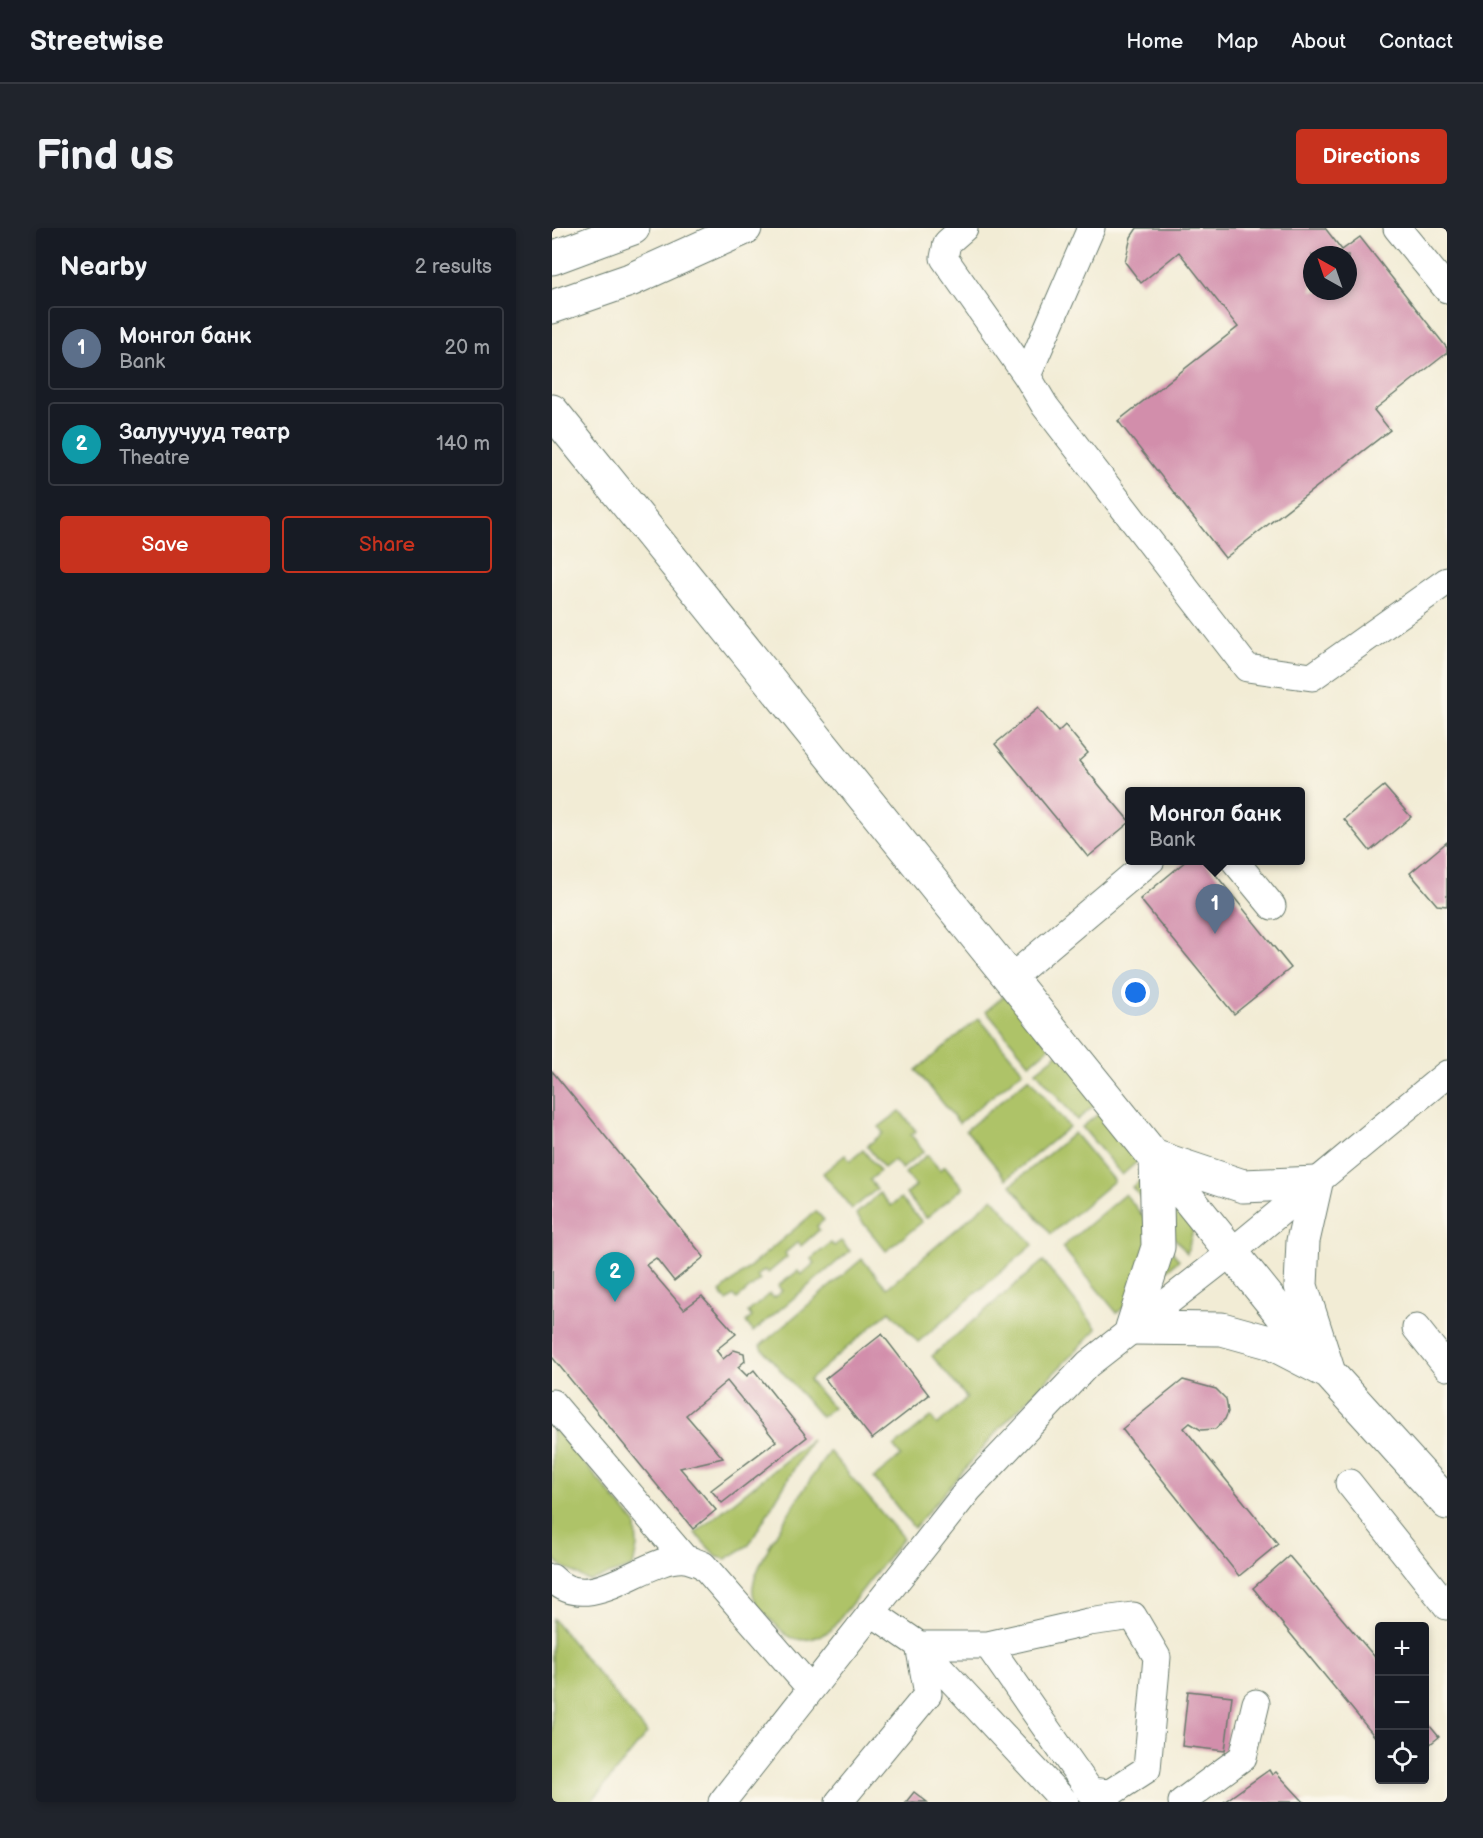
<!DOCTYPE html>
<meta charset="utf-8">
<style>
:root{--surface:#171b24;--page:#20242c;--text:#f1f3f6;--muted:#9ea1a6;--line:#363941;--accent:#c8321e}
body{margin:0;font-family:"Balsamiq Sans",sans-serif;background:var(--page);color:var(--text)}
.controls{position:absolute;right:18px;bottom:18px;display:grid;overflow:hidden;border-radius:6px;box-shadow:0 3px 9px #0003}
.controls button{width:54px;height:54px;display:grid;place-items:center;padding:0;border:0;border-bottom:2px solid var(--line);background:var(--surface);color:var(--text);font:30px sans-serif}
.compass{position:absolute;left:751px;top:18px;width:54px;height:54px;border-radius:50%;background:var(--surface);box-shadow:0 3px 9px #0003;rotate:320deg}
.you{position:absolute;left:584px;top:765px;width:21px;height:21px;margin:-15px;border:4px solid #fff;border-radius:50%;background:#1a73e8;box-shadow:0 0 0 9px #1a73e833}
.badge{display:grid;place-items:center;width:39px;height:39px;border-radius:50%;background:var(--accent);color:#fff;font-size:20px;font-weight:700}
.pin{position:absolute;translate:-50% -50px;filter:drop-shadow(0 2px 3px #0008)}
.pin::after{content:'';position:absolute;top:32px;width:21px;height:18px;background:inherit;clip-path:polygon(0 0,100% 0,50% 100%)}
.popup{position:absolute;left:573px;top:559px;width:180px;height:78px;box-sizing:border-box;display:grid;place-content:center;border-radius:6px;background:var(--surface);filter:drop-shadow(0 2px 4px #0005);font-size:20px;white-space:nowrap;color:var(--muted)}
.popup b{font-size:22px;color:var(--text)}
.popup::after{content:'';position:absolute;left:50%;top:100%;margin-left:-12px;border:12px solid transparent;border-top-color:var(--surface)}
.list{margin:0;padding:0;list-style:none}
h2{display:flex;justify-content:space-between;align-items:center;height:78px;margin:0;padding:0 24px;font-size:26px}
h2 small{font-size:20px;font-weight:400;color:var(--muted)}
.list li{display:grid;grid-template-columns:39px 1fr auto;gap:18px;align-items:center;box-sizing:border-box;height:84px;margin:0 12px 12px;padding:0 12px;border:2px solid var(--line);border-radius:6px}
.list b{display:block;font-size:22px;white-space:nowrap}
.list p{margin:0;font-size:20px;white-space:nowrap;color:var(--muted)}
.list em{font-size:20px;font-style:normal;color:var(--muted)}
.actions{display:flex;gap:12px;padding:18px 24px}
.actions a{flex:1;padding:14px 0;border:2px solid var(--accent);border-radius:6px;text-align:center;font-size:21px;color:var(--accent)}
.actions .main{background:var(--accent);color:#fff}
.icon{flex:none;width:33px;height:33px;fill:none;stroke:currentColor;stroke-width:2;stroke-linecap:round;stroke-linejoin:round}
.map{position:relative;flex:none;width:895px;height:1574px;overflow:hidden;border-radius:6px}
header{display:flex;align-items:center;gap:36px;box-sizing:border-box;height:84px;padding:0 30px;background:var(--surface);border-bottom:2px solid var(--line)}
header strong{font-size:28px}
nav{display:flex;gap:33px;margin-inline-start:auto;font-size:21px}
.intro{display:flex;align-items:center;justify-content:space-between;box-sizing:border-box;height:144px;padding:0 36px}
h1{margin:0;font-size:42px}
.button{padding:15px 27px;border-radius:6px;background:var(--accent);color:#fff;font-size:21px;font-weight:700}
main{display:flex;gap:36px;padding:0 36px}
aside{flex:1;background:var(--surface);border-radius:6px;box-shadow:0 3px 9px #0003}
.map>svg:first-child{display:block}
.green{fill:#aec368;stroke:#66804e;stroke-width:1.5}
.building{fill:#d28eab;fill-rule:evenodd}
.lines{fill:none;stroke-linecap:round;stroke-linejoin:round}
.minor-casing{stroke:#697a6c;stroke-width:29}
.major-casing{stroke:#697a6c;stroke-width:35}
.minor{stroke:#fff;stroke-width:27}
.major{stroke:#fff;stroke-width:33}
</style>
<header>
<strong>Streetwise</strong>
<nav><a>Home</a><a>Map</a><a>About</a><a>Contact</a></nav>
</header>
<div class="intro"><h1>Find us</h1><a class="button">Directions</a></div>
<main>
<aside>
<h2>Nearby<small>2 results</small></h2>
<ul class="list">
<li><span class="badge" style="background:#5c6f8a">1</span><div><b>Монгол банк</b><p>Bank</p></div><em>20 m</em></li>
<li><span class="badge" style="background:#0f9aa8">2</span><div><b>Залуучууд театр</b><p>Theatre</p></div><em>140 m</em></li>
</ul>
<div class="actions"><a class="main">Save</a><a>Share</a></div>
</aside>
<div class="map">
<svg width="895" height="1574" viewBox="0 0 895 1574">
<rect width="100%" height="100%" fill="#fbf7ec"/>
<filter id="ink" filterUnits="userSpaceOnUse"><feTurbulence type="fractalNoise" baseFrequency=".0167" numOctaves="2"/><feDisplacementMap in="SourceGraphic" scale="12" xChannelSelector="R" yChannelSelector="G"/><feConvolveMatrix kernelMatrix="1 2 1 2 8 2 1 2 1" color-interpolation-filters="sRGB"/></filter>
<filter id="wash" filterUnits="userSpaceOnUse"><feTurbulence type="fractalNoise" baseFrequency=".008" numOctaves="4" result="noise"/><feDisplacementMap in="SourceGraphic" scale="24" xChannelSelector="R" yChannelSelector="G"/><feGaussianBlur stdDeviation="1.35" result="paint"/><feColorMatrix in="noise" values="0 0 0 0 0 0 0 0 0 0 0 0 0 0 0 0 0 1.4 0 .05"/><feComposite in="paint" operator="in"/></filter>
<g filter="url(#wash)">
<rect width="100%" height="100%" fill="#f2ecd5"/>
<!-- green -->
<path class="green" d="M453,767L498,819L478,836L434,783Z
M427,790L471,843L407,895L364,842Z
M508,824L549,872L525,892L484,843Z
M477,850L517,899L454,951L414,902Z
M555,879L594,926L570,947L530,899Z
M348,883L364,903L359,907L372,923L350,941L342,932L332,940L315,918L331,905L327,899Z
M522,905L562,953L499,1006L459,957Z
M311,922L328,943L318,952L325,961L300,981L271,945L293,927L298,933Z
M375,927L388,942L393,938L411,960L374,990L354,966L364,958L353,945Z
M604,939L641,1002L635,1025L580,959Z
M328,965L339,978L349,970L370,994L334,1023L304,986Z
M573,966L627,1032L565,1085L510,1019Z
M441,970L481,1017L366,1114L338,1083L257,1152L281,1180L269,1189L208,1118L310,1031L335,1060Z
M264,983L272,992L265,998L267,1002L249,1018L246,1014L233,1025L235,1029L216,1045L213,1042L205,1048L208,1052L185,1071L182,1068L175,1073L168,1064Z
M289,1013L298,1023L201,1104L194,1094L200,1089L196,1084L218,1066L222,1070L230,1063L226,1058L246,1043L249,1047L263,1035L259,1031L279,1015L282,1018Z
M491,1033L545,1101L449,1199L362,1300L322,1250L349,1228L342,1219L379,1189L385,1197L415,1170L380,1128Z
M0,1197L84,1296L85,1319L81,1339L37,1353L8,1337L0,1327Z
M259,1212L197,1317L174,1331L165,1329L143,1305Z
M277,1223L351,1310L279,1402C262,1412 244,1418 229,1402C219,1391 203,1380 201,1365C196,1340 261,1249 277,1223Z
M0,1390L95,1505L39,1574H0Z"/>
<g id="blocks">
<!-- building -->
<path class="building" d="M585,0H773L790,22L808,9L895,120V125L822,182L838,202L673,330L566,193L686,99L627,24L589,55L573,34L579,9ZM760,27H796V63H760Z
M486,480L506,504L513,497L536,525L527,533L578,594L536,629L443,516Z
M832,558L859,589L818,623L792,591Z
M895,614V678L885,677L858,645Z
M635,632H652L739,740L682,786L588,671Z
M0,843L152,1029L122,1053L104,1030L94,1037L132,1081L150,1068L184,1106L164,1122L171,1131L182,1122L192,1125L193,1133L186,1139L195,1148L202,1142L255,1209L170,1275L159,1262L224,1213L175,1153L134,1187L171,1230L128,1240L164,1282L141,1301L0,1129Z
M330,1106L377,1167L320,1211L273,1151Z
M631,1152L664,1161L674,1171L676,1184L673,1191L663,1201L649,1202L638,1195L632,1200L726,1316L687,1348L570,1201Z
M737,1328L828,1435V1515L701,1360Z
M636,1463L680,1468L673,1523L630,1518Z
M872,1491L887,1509L872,1521Z
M717,1542L720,1547L724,1544L752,1574H672Z
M362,1564L375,1574H354Z"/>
</g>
</g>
<g filter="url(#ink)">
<use href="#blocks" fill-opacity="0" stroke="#697a6c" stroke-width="1.5"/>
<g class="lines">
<defs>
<path id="minor" d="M412,0L395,15L392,30L475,148
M539,0L475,148L493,178L695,440L760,449L895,353
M845,0L895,61
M682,632L720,678
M459,750L599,632
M864,1100L895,1139
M0,1175L133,1331
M797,1255L895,1378
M0,1350C38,1390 94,1327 133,1331C139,1332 146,1335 151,1337L259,1461
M319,1384L367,1417H436L537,1394L581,1388L605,1429L595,1541L558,1565L538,1563L436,1417
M367,1417L513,1574
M170,1574L417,1261L536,1136L681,1023L895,846
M287,1574L376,1466L367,1417
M630,1574L691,1529L704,1475"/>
<path id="major" d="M0,30L81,0
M0,79L78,52L193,0
M0,183L777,1145L895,1275
M604,929L691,958L764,955L751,1013L749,1058L777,1145L717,1114L670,1101L580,1100L606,1019Z"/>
</defs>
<!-- minor casing -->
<use href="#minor" class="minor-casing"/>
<!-- major casing -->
<use href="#major" class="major-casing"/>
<!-- minor -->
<use href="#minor" class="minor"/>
<!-- major -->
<use href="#major" class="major"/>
</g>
</g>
</svg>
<div class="controls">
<button>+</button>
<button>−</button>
<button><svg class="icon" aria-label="locate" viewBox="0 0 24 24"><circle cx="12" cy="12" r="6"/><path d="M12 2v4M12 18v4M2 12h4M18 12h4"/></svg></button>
</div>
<svg class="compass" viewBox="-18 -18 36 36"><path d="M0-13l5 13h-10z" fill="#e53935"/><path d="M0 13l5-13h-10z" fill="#9ea1a6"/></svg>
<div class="you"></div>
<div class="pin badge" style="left:663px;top:706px;background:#5c6f8a">1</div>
<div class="popup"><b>Монгол банк</b>Bank</div>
<div class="pin badge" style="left:63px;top:1074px;background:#0f9aa8">2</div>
</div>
</main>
